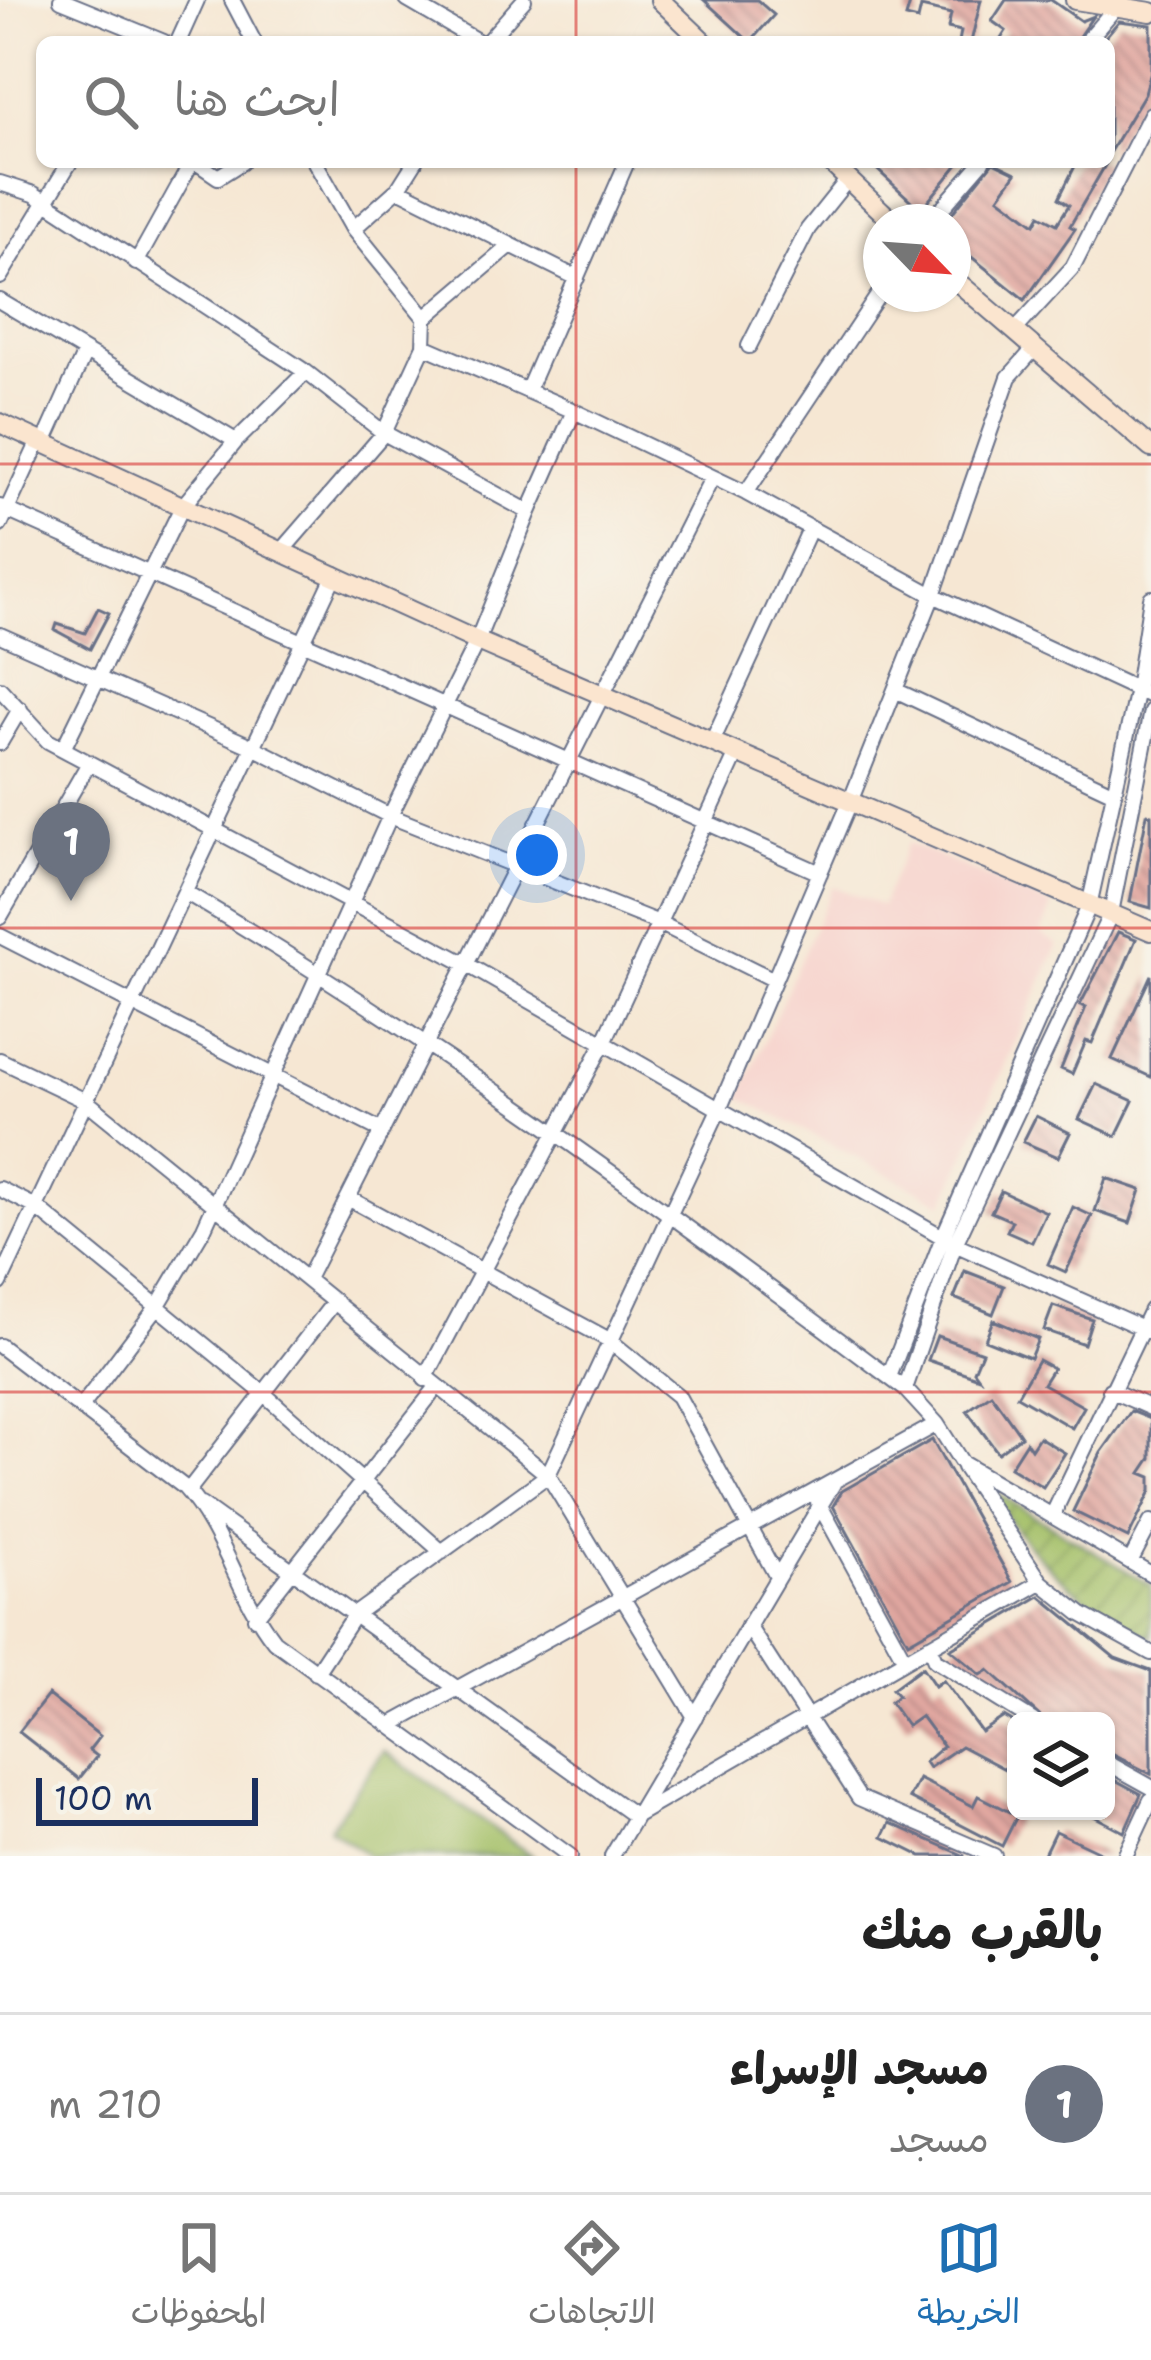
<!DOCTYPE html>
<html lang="ar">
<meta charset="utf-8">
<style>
:root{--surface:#fff;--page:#f6f6f6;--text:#222;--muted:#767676;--line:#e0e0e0;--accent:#1f6fb2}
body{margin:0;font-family:"Shantell Sans","Playpen Sans Arabic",sans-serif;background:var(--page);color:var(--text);direction:rtl}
.controls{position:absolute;right:36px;bottom:36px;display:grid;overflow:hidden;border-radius:18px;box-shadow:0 3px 9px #0004}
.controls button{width:108px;height:108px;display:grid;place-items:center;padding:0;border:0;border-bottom:3px solid var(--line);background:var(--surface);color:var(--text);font:60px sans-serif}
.compass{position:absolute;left:863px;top:204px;width:108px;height:108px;border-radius:50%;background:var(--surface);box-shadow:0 3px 9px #0004;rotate:115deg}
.scale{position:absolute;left:36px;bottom:30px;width:222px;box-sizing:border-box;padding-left:12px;border:6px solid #1b2f5e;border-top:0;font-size:33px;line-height:42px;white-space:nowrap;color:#1b2f5e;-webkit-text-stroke:9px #f7f3e8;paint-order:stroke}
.you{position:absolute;left:537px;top:855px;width:42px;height:42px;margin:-30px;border:9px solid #fff;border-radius:50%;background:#1a73e8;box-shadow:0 0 0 18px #1a73e833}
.badge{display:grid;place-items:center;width:78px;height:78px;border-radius:50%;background:var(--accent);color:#fff;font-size:39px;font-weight:700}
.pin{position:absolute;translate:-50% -99px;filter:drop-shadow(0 3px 6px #0008)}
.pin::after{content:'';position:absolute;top:63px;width:42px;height:36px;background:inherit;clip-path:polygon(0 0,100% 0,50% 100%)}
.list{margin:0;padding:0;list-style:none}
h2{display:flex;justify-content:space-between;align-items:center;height:156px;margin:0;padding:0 48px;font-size:51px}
h2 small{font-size:39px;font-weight:400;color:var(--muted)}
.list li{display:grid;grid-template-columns:78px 1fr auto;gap:36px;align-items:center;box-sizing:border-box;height:180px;padding:0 48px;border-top:3px solid var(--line)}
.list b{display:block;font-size:45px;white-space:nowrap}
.list p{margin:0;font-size:39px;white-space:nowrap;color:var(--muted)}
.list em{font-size:39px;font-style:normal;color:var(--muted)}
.icon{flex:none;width:66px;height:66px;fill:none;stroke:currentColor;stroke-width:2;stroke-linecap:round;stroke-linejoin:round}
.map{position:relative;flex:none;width:1151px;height:1856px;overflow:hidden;direction:ltr}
.search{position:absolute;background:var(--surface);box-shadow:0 3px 9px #0004;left:36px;right:36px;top:36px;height:132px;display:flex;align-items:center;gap:30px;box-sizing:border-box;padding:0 42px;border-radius:18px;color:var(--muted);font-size:45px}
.sheet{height:336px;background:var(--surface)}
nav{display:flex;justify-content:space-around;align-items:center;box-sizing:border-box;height:168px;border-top:3px solid var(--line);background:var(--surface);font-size:33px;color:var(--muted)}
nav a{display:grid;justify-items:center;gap:6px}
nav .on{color:var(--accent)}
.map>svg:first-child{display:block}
.built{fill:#f7d0ca}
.park{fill:#a3bf66;stroke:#5f7762;stroke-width:3}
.garden{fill:url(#garden-furrows);stroke:#5f7762;stroke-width:3}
.building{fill:url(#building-back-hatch)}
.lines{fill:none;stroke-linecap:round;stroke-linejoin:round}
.street-casing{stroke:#686f87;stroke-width:18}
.secondary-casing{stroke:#686f87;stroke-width:22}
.street{stroke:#fff;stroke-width:14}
.secondary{stroke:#fbe5cf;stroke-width:18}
.grid{fill:none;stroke:#d62828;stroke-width:3;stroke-opacity:0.55}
</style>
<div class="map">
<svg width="1151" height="1856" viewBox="0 0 1151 1856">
<defs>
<pattern id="garden-furrows" width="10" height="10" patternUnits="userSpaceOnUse" patternTransform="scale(3)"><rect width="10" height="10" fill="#a3bf66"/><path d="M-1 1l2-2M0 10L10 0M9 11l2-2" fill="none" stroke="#849c57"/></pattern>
<pattern id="building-back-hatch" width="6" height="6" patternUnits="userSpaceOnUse" patternTransform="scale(3)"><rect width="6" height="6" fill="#e1a7a0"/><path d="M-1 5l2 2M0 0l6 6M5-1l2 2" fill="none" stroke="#b68886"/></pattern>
</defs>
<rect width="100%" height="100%" fill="#f7f3e8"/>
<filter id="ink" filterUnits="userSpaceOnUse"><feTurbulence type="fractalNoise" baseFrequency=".00833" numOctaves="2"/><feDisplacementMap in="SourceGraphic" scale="24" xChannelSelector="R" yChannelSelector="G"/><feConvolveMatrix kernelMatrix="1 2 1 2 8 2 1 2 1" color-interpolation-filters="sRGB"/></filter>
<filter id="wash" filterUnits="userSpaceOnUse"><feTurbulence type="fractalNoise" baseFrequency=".004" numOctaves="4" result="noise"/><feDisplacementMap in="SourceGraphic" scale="48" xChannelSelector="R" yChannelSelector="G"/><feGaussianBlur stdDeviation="2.7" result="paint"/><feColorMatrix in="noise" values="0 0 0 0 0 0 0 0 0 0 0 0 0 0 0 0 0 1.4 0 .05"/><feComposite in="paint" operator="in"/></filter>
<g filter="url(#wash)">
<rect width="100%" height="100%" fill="#f6e7d3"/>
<!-- built -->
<path class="built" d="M908,843L1052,906L1041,933L1058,945L944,1203L740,1097L833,886L881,906Z"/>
<!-- park -->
<path class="park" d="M384,1751L532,1856H369L329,1828Z"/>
<!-- garden -->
<path class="garden" d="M998,1494L1151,1585V1637C1083,1606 1031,1558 992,1495Z"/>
<g id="blocks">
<!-- building -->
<path class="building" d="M704,0H757L774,15L750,42Z
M911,0H981L971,42H959L961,31L948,28L951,14L921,7L918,20L906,17Z
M1006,0H1051L1081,21L1093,16L1075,42H999L1006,31L992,21Z
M1119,21L1151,25V71L1145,93L1109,153V42H1101Z
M869,162H960L921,210Z
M993,162L1016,173L999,197L1035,224L1040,215L1057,224L1069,205L1059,198L1077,162H1107L1070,226L1075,229L1025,300L953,242V222H945Z
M98,608L109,613L90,649L55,630L57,624L85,633Z
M1147,814L1151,815V908L1130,902Z
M1118,932L1136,939L1092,1043L1086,1041L1072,1074L1061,1069L1086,1007L1080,1005Z
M1151,975V1077L1112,1059Z
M1096,1084L1133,1101L1116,1136L1079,1119Z
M1036,1116L1070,1133L1058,1157L1023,1142Z
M1106,1178L1141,1190L1130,1223L1095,1211Z
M1001,1191L1046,1212L1032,1242L1007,1231L1012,1221L991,1212Z
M1073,1207L1092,1216L1066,1272L1048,1264Z
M965,1271L1004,1286L993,1314L954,1298Z
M1053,1306L1092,1319L1084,1344L1044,1330Z
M993,1320L1038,1339L1030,1358L985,1340Z
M937,1336L982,1352L974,1371L979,1378L928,1360Z
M1038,1360L1053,1368L1043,1384L1084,1407L1072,1428L1017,1396Z
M991,1394L1021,1436L998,1453L967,1411Z
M1131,1411L1151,1419V1458L1141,1473L1151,1477V1491L1128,1538L1073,1511L1101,1453Z
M1039,1437L1065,1453L1043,1487L1010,1467L1026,1442L1031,1449Z
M932,1440L1012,1582L908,1642L833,1506L842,1491Z
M1040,1596L1115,1658L1151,1671V1774L1106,1751V1721H1045L989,1670L981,1675L950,1649Z
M922,1667L935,1686L943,1680L981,1732L1004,1717L1016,1724V1775L961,1746L929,1768L925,1762L943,1746L921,1716L907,1726L890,1702L898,1696L892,1689Z
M48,1695L100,1736L89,1750L97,1756L79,1779L19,1732Z
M1106,1775L1141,1794L1124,1832L1084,1811H1106Z
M919,1779L973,1806L978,1796L1017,1816L1002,1846L909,1798Z
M890,1823L965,1856H921L883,1837Z
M1055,1831L1108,1856H1043Z"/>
</g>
</g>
<g filter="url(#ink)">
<use href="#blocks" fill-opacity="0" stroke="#686f87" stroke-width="3"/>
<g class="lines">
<defs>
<path id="street" d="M61,0L164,42
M232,0L254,42
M407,0L479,42
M178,42L197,0
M487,42L524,0
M1086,42L1116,7
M196,162L218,177L242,162
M315,162L353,229L425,318L424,346
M0,183L34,194L306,372L384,433L529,512L477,641L390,816L204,1228L157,1307L82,1406
M398,189L577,278
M930,222L982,162
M353,229L398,189L415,162
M136,263L192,162
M0,277L70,162
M0,301L236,441
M425,318L511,245
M1014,331L1073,267L1151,114
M749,346L808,229L848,179
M528,389L627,162
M44,443L85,352
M746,493L881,291
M0,507L820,873
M529,512L574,411
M0,525L39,441
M281,552L384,433L424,346L574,411L746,493L933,595L1151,696
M0,635L253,747L390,816L659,923L774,980
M0,689L48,741L466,964L955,1244L1151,1332
M895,690L1114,793
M712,742L810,529
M0,743L20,709
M63,749L182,507L236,441L306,372
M185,892C437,1041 671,1213 905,1389L937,1424L962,1463L1151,1574
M0,917L89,763
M0,936L382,1131
M0,1060L86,1101L548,1475L695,1717
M0,1189L36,1207L263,1393L442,1552
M348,1198L609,1340L678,1396L777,1577
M308,1277L712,478
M0,1283L335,574
M0,1346L184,1487C224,1531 237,1594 274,1641L570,1856
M889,1377L943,1237L1089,906L1137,689L1151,598
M425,1379L604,1042L737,753
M905,1389L955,1244L1111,913L1151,711
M1110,1390L1151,1408
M964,1467L1041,1582L1081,1614L1151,1653
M188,1491L335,1301
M818,1502L905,1660
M201,1505L635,1816L1041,1582
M1053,1514L1151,1310
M1131,1560L1151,1522
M255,1618L436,1388
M748,1626L859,1798L994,1856
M929,1646L935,1660L1033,1721
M316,1673L354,1615L548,1475L721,1105L850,802L933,595L1009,377L1034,349
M391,1725L937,1424
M1106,1762L1151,1787
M612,1856L833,1484
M1125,1856L1151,1800"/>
<path id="secondary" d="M660,0L704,42
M1075,0L1151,12
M830,162L893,222
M953,278L1151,448
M0,423L477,641L1151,931"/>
</defs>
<!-- street casing -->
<use href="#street" class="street-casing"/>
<!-- secondary casing -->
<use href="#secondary" class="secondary-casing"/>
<!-- street -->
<use href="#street" class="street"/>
<!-- secondary -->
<use href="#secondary" class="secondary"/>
</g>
</g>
<!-- grid -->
<path class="grid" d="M576,0V42M576,162V1856M0,464H1151M0,928H1151M0,1392H1151"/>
</svg>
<div class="controls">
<button><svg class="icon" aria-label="layers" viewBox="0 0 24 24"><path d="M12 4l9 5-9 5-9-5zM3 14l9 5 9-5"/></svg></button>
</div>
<svg class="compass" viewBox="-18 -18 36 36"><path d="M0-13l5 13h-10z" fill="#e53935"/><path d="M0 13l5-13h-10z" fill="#767676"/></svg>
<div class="scale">100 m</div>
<div class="you"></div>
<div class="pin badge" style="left:71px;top:901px;background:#6b7280">1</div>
<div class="search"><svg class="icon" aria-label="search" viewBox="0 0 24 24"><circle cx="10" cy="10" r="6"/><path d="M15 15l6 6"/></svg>ابحث هنا</div>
</div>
<section class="sheet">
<h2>بالقرب منك<small></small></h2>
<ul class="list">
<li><span class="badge" style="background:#6b7280">1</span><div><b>مسجد الإسراء</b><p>مسجد</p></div><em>210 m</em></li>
</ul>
</section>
<nav>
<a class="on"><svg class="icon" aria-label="map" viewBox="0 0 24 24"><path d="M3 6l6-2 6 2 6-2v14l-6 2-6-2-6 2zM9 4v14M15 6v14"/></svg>الخريطة</a>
<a><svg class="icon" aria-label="directions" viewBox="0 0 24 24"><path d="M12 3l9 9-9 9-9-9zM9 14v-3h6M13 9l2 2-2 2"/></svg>الاتجاهات</a>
<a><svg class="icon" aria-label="saved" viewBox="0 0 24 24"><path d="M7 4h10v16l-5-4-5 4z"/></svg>المحفوظات</a>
</nav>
